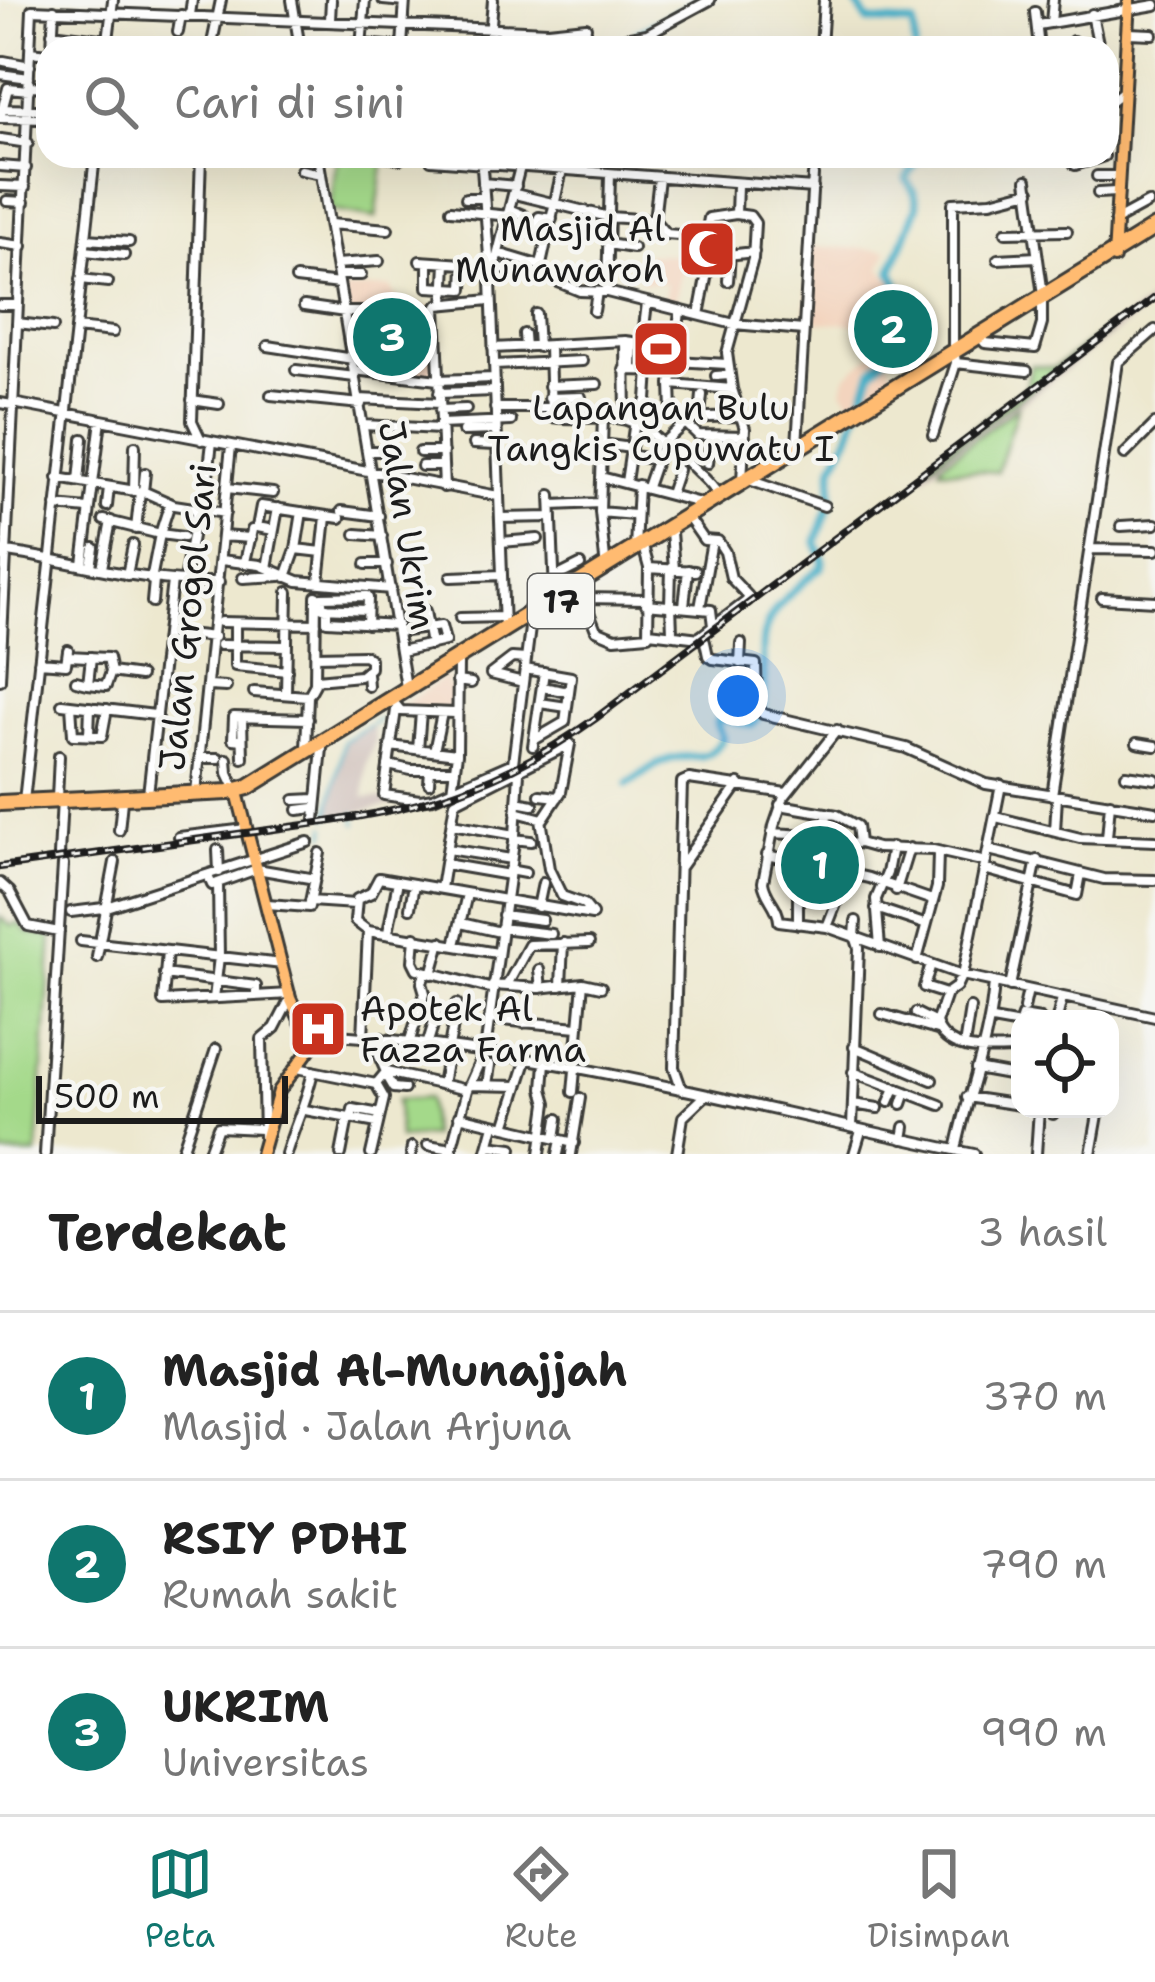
<!DOCTYPE html>
<html lang="id">
<meta charset="utf-8">
<style>
:root{--surface:#fff;--page:#f6f6f6;--text:#222;--muted:#767676;--line:#e0e0e0;--accent:#0f766e}
body{margin:0;font-family:"Shantell Sans",sans-serif;background:var(--page);color:var(--text)}
.controls{position:absolute;right:36px;bottom:36px;display:grid;overflow:hidden;border-radius:24px;box-shadow:0 12px 48px #0002}
.controls button{width:108px;height:108px;display:grid;place-items:center;padding:0;border:0;border-bottom:3px solid var(--line);background:var(--surface);color:var(--text);font:60px sans-serif}
.scale{position:absolute;left:36px;bottom:30px;width:252px;box-sizing:border-box;padding-left:12px;border:6px solid #1c1c1c;border-top:0;font-size:33px;line-height:42px;white-space:nowrap;color:#1c1c1c;-webkit-text-stroke:9px #f6f6f2;paint-order:stroke}
.you{position:absolute;left:738px;top:696px;width:42px;height:42px;margin:-30px;border:9px solid #fff;border-radius:50%;background:#1a73e8;box-shadow:0 0 0 18px #1a73e833}
.badge{display:grid;place-items:center;width:78px;height:78px;border-radius:50%;background:var(--accent);color:#fff;font-size:39px;font-weight:700}
.pin{position:absolute;translate:-50% -50%;border:6px solid #fff;box-shadow:0 3px 12px #0006}
.list{margin:0;padding:0;list-style:none}
h2{display:flex;justify-content:space-between;align-items:center;height:156px;margin:0;padding:0 48px;font-size:51px}
h2 small{font-size:39px;font-weight:400;color:var(--muted)}
.list li{display:grid;grid-template-columns:78px 1fr auto;gap:36px;align-items:center;box-sizing:border-box;height:168px;padding:0 48px;border-top:3px solid var(--line)}
.list b{display:block;font-size:45px;white-space:nowrap}
.list p{margin:0;font-size:39px;white-space:nowrap;color:var(--muted)}
.list em{font-size:39px;font-style:normal;color:var(--muted)}
.icon{flex:none;width:66px;height:66px;fill:none;stroke:currentColor;stroke-width:2;stroke-linecap:round;stroke-linejoin:round}
.map{position:relative;flex:none;width:1155px;height:1154px;overflow:hidden}
.search{position:absolute;background:var(--surface);box-shadow:0 12px 48px #0002;left:36px;right:36px;top:36px;height:132px;display:flex;align-items:center;gap:30px;box-sizing:border-box;padding:0 42px;border-radius:36px;color:var(--muted);font-size:45px}
.sheet{height:660px;background:var(--surface)}
nav{display:flex;justify-content:space-around;align-items:center;box-sizing:border-box;height:168px;border-top:3px solid var(--line);background:var(--surface);font-size:33px;color:var(--muted)}
nav a{display:grid;justify-items:center;gap:6px}
nav .on{color:var(--accent)}
.map>svg:first-child{display:block}
.built{fill:#f3d4be}
.industrial{fill:#cfc0ba}
.green{fill:#a4d98a;stroke:#607a53;stroke-width:3}
.lines{fill:none;stroke-linecap:round;stroke-linejoin:round}
.stream{stroke:#48b0c7;stroke-width:3}
.canal{stroke:#48b0c7;stroke-width:6}
.river{stroke:#48b0c7;stroke-width:8}
.minor-casing{stroke:#3b3b37;stroke-width:14}
.major-casing{stroke:#3b3b37;stroke-width:16}
.highway-casing{stroke:#3b3b37;stroke-width:20}
.minor{stroke:#fff;stroke-width:8}
.major{stroke:#ffbb71;stroke-width:10}
.highway{stroke:#ffbb71;stroke-width:14}
.rail-casing{stroke:#1c1c1c;stroke-width:8}
.rail{stroke:#f6f6f2;stroke-width:3;stroke-dasharray:9;stroke-linecap:butt}
.labels{text-anchor:middle;stroke-width:9;stroke-linejoin:round;paint-order:stroke}
.shield{fill:#f6f6f2;stroke:#5d5d5c;stroke-width:3}
.shield-label{font-size:33px;font-weight:bold;fill:#1c1c1c}
.poi-label{font-size:36px;fill:#1c1c1c;stroke:#f6f6f2;text-anchor:end}
.street-label{font-size:36px;fill:#1c1c1c;stroke:#f6f6f2}
</style>
<div class="map">
<svg width="1155" height="1154" viewBox="0 0 1155 1154">
<rect width="100%" height="100%" fill="#f6f6f2"/>
<filter id="ink" filterUnits="userSpaceOnUse"><feTurbulence type="fractalNoise" baseFrequency=".00833" numOctaves="2"/><feDisplacementMap in="SourceGraphic" scale="24" xChannelSelector="R" yChannelSelector="G"/><feConvolveMatrix kernelMatrix="1 2 1 2 8 2 1 2 1" color-interpolation-filters="sRGB"/></filter>
<filter id="wash" filterUnits="userSpaceOnUse"><feTurbulence type="fractalNoise" baseFrequency=".004" numOctaves="4" result="noise"/><feDisplacementMap in="SourceGraphic" scale="48" xChannelSelector="R" yChannelSelector="G"/><feGaussianBlur stdDeviation="2.7" result="paint"/><feColorMatrix in="noise" values="0 0 0 0 0 0 0 0 0 0 0 0 0 0 0 0 0 1.4 0 .05"/><feComposite in="paint" operator="in"/></filter>
<g filter="url(#wash)">
<rect width="100%" height="100%" fill="#ede8cf"/>
<!-- built -->
<path class="built" d="M810,246L888,250L881,268L896,283L892,285L897,302L895,331L893,342L870,366L865,377L869,379L887,356L896,384L855,407L842,390L846,375L885,344L890,327L805,321Z
M645,254L693,255L691,273H681L674,307L665,305L666,283L641,282Z
M390,287L400,307H433L434,377L356,366L343,290Z
M448,676L447,687H455L453,711L402,710L400,706Z"/>
<!-- industrial -->
<path class="industrial" d="M1155,296V303L923,478L924,470Z
M372,724L375,741L366,764L364,797L415,801L329,817L345,742Z"/>
<!-- green -->
<path class="green" d="M337,156L384,158L376,218L330,210Z
M1106,330L1107,332L929,466V462L1026,387L1031,365L1054,368Z
M1018,406L997,472L940,469L941,464Z
M0,917L11,926L19,923L28,933L52,937L37,1154H0Z
M428,1098L431,1136L399,1138L397,1100Z"/>
<g class="lines">
<!-- stream -->
<path class="stream" d="M372,724L379,719
M355,813V815
M356,817V818
M328,818L344,741L369,726
M356,822L357,824
M326,834L327,826"/>
<!-- canal -->
<path class="canal" d="M637,32L699,0
M544,48L570,44"/>
<!-- river -->
<path class="river" d="M854,0L868,21L914,24L915,48
M628,784C639,777 651,767 662,762C687,750 707,767 723,738L717,723L719,718L752,725C776,697 756,661 765,631C774,602 800,586 822,566L823,559L816,542L831,501L833,466L849,437L872,371L891,350L900,329V289L892,271L917,206L915,194L906,179L916,163L914,156"/>
</g>
</g>
<g filter="url(#ink)">
<g class="lines">
<defs>
<path id="minor" d="M292,0L300,48
M383,0L405,2
M1035,12L1039,48
M1092,14L1099,48
M190,15L192,0
M330,20L331,0
M1051,23L1053,0
M1038,25L1155,5
M178,32L181,15
M52,33L108,40
M1128,33L1152,34
M1073,41V48
M345,43L402,47
M212,44L225,46
M361,47L365,0
M402,47L405,0
M52,48L54,10
M107,48L113,0
M211,48L221,0
M489,48L493,0
M566,48L647,34L710,0
M821,48L824,0
M30,52L48,54
M4,61L30,66
M0,74L29,78
M29,86L48,87
M1107,104L1122,92
M2,109L48,110
M0,118L8,88L29,90
M0,118L48,119
M1,139L28,143
M201,156L192,421L201,440
M318,156L406,687
M385,156L400,159
M481,156L491,281L504,628
M1071,156L1075,165L1104,156
M1025,158L1035,156
M431,160L813,188
M814,162V156
M0,166L26,168
M301,170L321,174
M1097,176H1117
M1027,180L1043,295
M483,183L516,186
M737,185L736,214L750,216L755,223L753,259L727,353L732,389L745,429L742,480
M0,186L25,187
M1098,193L1116,192
M515,194L609,217L654,220L666,234L704,237
M466,198H484
M7,201L24,202
M451,210L509,216
M511,210L523,215
M654,220L659,178
M1115,221L1148,203
M330,224L388,229
M506,226L548,237
M534,232L539,217L552,219
M1006,232L1067,231
M87,239L129,242
M0,243L22,246
M608,244L633,248
M85,251L124,255
M498,253L541,266
M687,253L688,235
M710,257L754,252
M998,259L1037,257
M420,261L464,264L463,289L428,287V262
M336,264L379,261
M494,268L539,274L580,291L607,292L734,324L803,330
M494,268L520,167
M539,274L562,170
M338,275H361
M81,279L108,282
M296,279L339,284
M728,281L730,255
M607,292L610,174
M444,304L446,263
M0,305H18
M304,306L345,312H380L384,373
M594,311L597,292
M680,312L671,384L672,410L698,435L745,436
M536,314L538,347
M699,315L710,257L703,249L709,218L736,214
M17,323L53,327
M76,328L113,332
M524,334L525,347
M982,339L985,343L1035,348L1042,324V301
M625,341L626,419
M642,344L647,303
M268,346L353,359
M549,347L551,417C598,423 624,403 662,444
M493,348L625,341L676,348
M953,350V203L991,201L1030,191
M676,361L727,364
M956,363L1027,371
M494,365L582,361
M296,370L355,377
M354,370L438,380L494,378
M624,370L673,371
M632,370L633,342
M655,370L658,347
M716,376L729,375
M671,384L732,389
M549,386L597,384
M439,393L495,391
M271,395L361,404
M549,398L581,397
M359,399L440,403
M192,400L219,404
M0,403L12,405
M13,403L498,496
M495,408H549
M440,410L466,409
M603,415L600,512L606,569
M700,416L702,395
M679,418L740,416
M638,422L647,400L649,370
M440,424L511,421
M363,425L440,429
M463,431L496,430
M933,435L956,363L955,355
M474,444L497,445
M602,444L631,448
M797,446L813,175
M677,448C689,468 708,477 719,496
M367,451H390
M420,452H443
M1125,454L1155,424
M630,455L655,460
M708,463L711,436
M422,466H443
M601,477L704,504
M58,478L147,493L174,505L225,513
M79,481L83,439
M752,481L824,506
M626,482L635,421
M444,487L436,308L438,305L490,300
M647,487L662,444L685,423
M227,488L273,493
M134,491L135,446
M143,492L145,473
M670,494L678,470
M551,495L555,595
M552,505L600,503
M56,506L88,509
M107,506L109,487
M204,510L212,442
M342,511L379,516
M302,512L296,549L322,552
M600,512L634,515
M500,518L552,517
M104,520L160,534L170,503
M690,520L704,540L718,541L725,552L731,578L748,596L747,601L698,638
M1121,526L1155,524
M136,529L140,492
M274,530L257,527L261,506L340,518
M671,532L674,569
M356,534L382,536
M222,536L251,538
M501,542L538,539
M635,549L638,485
M1089,549L1155,550
M1,551C75,561 144,584 219,582
M221,560L260,565L298,581L391,589
M245,562L252,530
M83,564L101,420
M366,564H387
M91,566L94,548
M102,568L111,521
M267,568L278,508
M649,568L695,571
M127,575L133,545
M286,577L296,549
M451,577L502,575
M243,578L280,576
M554,578L580,565
M151,580L160,534L183,537
M184,581L197,508
M319,582L326,517
M580,589L596,630L615,638L648,635L649,568L644,550
M584,598L646,599
M1102,598L1155,601
M152,602L154,581
M646,604L711,610L713,626
M670,604L671,569
M671,605L672,632
M684,606L688,570
M327,608V621L397,625
M700,608L712,541
M425,611L431,645
M460,618L504,617
M221,622L316,624
M367,624L368,598L367,596L321,597L323,608L367,610
M235,625V666L287,671
M398,632L441,626L445,641L401,651
M649,632L700,638
M196,635L214,637
M705,642L708,656L713,659L756,664L757,708L763,714L906,748L986,784L1155,811
M220,645L287,646
M68,656L108,658L111,672L140,676
M39,662L66,664L68,650
M740,663L741,643
M525,669L571,677L565,722L534,740
M367,673L368,686
M491,674L512,658L526,659
M491,674L523,682
M0,680L32,10L548,31L586,27
M316,680L360,676L370,668V659L364,655L316,656
M76,681L88,684L91,657
M457,681L471,683
M88,684L106,686L111,672
M209,686L226,687
M542,687L569,692
M254,692L307,696L310,693
M286,693L288,592
M310,693L315,684L316,596
M540,703L567,707
M62,704L155,715
M71,705L73,735L102,736L107,709
M396,705L401,711L455,713
M396,710L384,795L420,800L433,798L513,763L531,620
M242,718L243,758
M837,730L784,797L774,826L763,882C765,898 778,905 779,921L827,927L962,975L1155,1017
M89,735L90,707
M242,740L233,739L234,717L308,719
M1137,743L1155,746
M390,746L457,754
M533,746L544,672
M418,749L421,712
M306,750L308,696
M434,751L442,713
M200,758H218
M227,759L228,773L236,790
M388,765L411,770H455
M1126,775L1155,779
M429,783L430,770
M452,790L457,754L458,664
M196,793L231,446
M148,794L172,581
M540,795L558,797
M1052,795L1118,362L1155,330
M57,798L59,756
M295,800L315,799
M24,801L95,156
M517,802L533,805
M780,805L837,815L857,826L859,843L877,848L933,850L986,862
M298,810L314,808
M516,812L543,819L561,792L570,744
M996,817L1080,838L1155,841
M541,819L549,869L562,896L584,904L592,914
M315,820L322,748
M452,824L515,835
M119,830L122,801
M1055,831L1057,796
M772,833L808,835
M179,837L246,829
M1107,838L1110,803
M514,839L531,841
M825,845L827,813
M819,846L859,843
M448,849L511,859
M218,850L219,872
M989,850L1104,879L1155,880
M833,853L834,872
M59,855L62,799
M767,855L869,878L932,900
M445,864L509,875
M681,866L739,784
M984,869L1077,895L1081,874
M509,870L525,873
M208,876L212,885L257,869L315,879
M0,883L10,892L28,926L59,932
M441,888L455,802L570,744
M896,890L909,848
M310,901L355,904
M267,904L309,907L320,853
M538,907L543,883
M410,908L414,884
M876,908L924,924
M71,912L104,908L308,842
M503,915L542,920
M461,923L500,932
M798,924V893L804,864
M827,927L836,904L837,873
M501,928L551,934
M368,931L355,921L357,899L371,893L379,878L592,915
M368,931L497,953
M388,932L398,881
M415,937L413,961L417,969L493,989
M855,938L856,921
M81,941L282,964
M455,945L467,894
M880,947L876,899L887,873L892,847
M167,951L163,1001L290,994
M97,957L115,862
M917,960L937,887L938,852
M931,964L924,987L946,994
M539,970L541,988
M164,974L256,986V994
M432,974L441,942
M493,985L539,988L583,983L601,987
M507,985L529,945L589,943
M561,986L563,943
M1010,986L1037,860
M214,998L219,957L218,883
M1024,1008L1028,990
M916,1013L936,1023C947,1056 992,1049 1020,1049
M882,1014L937,1030
M489,1019L578,1027
M1021,1019L1022,1016L1040,1019
M1057,1019L1062,998
M992,1020L1020,1025
M300,1021H323
M523,1023L524,1011
M936,1023L946,994L956,987L964,970L1001,785
M1019,1032H1020
M306,1033C532,1045 753,1108 974,1154
M363,1037L368,931
M410,1040L425,993L422,983L425,973
M428,1042L438,1009
M964,1046L970,1008
M854,1047L932,1080
M297,1068L376,1084
M976,1069L1020,1077
M386,1072L467,1090
M853,1072L940,1105
M386,1076L393,1088L404,1089
M442,1084L457,1004
M469,1085L518,1086
M487,1085L490,1065
M682,1090L674,1067L682,782L689,779L786,793
M573,1092L583,983
M967,1097L1020,1105
M889,1102L895,1088
M853,1104L878,1108
M902,1104L906,1092
M305,1110L377,1123
M1053,1114L1054,1109
M459,1116L574,1143
M351,1119L353,1109L380,1114
M505,1127L527,1058
M852,1127L859,948L856,939
M264,1137L262,1039L275,1028L289,1001
M555,1138L558,1119
M903,1139L905,1127
M428,1145L452,1149
M489,1145L512,1148L511,1154
M956,1150C968,1091 990,1042 994,982
M45,1154L63,865
M181,1154L216,1049
M208,1154L218,1127L261,1129
M286,1154C295,1124 307,1101 313,1071
M341,1154L348,1118
M371,1154L384,1098L376,1084L386,1072L379,1056L381,1038
M411,1154L412,1147
M450,1154L467,1090L485,1050L515,835L519,773
M486,1154L494,1125
M540,1154L547,1103L543,1089L545,1062
M558,1154L561,1140
M571,1154L580,1098
M677,1154L683,1117L704,1097
M854,1154L861,1131
M1036,1154L1039,1109
M1091,1154L1099,1109"/>
<path id="major" d="M1114,258L1129,0
M238,796L290,998L312,1046L279,1091L261,1154"/>
<path id="highway" d="M0,803L229,792L248,787L1155,227"/>
</defs>
<!-- minor casing -->
<use href="#minor" class="minor-casing"/>
<!-- major casing -->
<use href="#major" class="major-casing"/>
<!-- highway casing -->
<use href="#highway" class="highway-casing"/>
<!-- minor -->
<use href="#minor" class="minor"/>
<!-- major -->
<use href="#major" class="major"/>
<!-- highway -->
<use href="#highway" class="highway"/>
<defs>
<path id="rail" d="M0,867C82,856 163,844 245,833C387,814 475,805 596,718L1155,298"/>
</defs>
<!-- rail casing -->
<use href="#rail" class="rail-casing"/>
<!-- rail -->
<use href="#rail" class="rail"/>
</g>
</g>
<!-- icons -->
<defs>
<symbol id="mosque-square" viewBox="-11 -11 22 22"><rect x="-9" y="-9" width="18" height="18" rx="4" fill="#c8321e" stroke="#f6f6f2"/><path d="M3.5-4.9A6 6 0 1 0 3.5 4.9A5 5 0 1 1 3.5-4.9Z" fill="#fff"/></symbol>
<symbol id="stadium-square" viewBox="-11 -11 22 22"><rect x="-9" y="-9" width="18" height="18" rx="4" fill="#c8321e" stroke="#f6f6f2"/><path d="M0-5a6.5 5 0 1 0 0 10a6.5 5 0 1 0 0-10ZM-3.5-1.8h7v3.6h-7Z" fill="#fff"/></symbol>
<symbol id="hospital-square" viewBox="-11 -11 22 22"><rect x="-9" y="-9" width="18" height="18" rx="4" fill="#c8321e" stroke="#f6f6f2"/><path d="M-5-5h3v3.5h4V-5h3V5h-3V1.5h-4V5h-3Z" fill="#fff"/></symbol>
</defs>
<g fill-rule="evenodd">
<use href="#mosque-square" x="674" y="216" width="66" height="66"/>
<use href="#stadium-square" x="628" y="316" width="66" height="66"/>
<use href="#hospital-square" x="285" y="996" width="66" height="66"/>
</g>
<g class="labels">
<!-- shield labels -->
<rect class="shield" x="528" y="574" width="66" height="54" rx="9"/>
<g class="shield-label">
<text x="561" y="613">17</text>
</g>
<!-- poi labels -->
<g class="poi-label">
<text x="665" y="241">Masjid Al<tspan x="665" dy="41">Munawaroh</tspan></text>
<text x="661" y="420" text-anchor="middle">Lapangan Bulu<tspan x="661" dy="41">Tangkis Cupuwatu I</tspan></text>
<text x="360" y="1021" text-anchor="start">Apotek Al<tspan x="360" dy="41">Fazza Farma</tspan></text>
</g>
<!-- street labels -->
<g class="street-label">
<text transform="translate(408 525) rotate(81)" y="13">Jalan Ukrim</text>
<text transform="translate(187 617) rotate(-84)" y="13">Jalan Grogol Sari</text>
</g>
</g>
</svg>
<div class="controls">
<button><svg class="icon" aria-label="locate" viewBox="0 0 24 24"><circle cx="12" cy="12" r="6"/><path d="M12 2v4M12 18v4M2 12h4M18 12h4"/></svg></button>
</div>
<div class="scale">500 m</div>
<div class="you"></div>
<div class="pin badge" style="left:820px;top:865px">1</div>
<div class="pin badge" style="left:893px;top:329px">2</div>
<div class="pin badge" style="left:392px;top:337px">3</div>
<div class="search"><svg class="icon" aria-label="search" viewBox="0 0 24 24"><circle cx="10" cy="10" r="6"/><path d="M15 15l6 6"/></svg>Cari di sini</div>
</div>
<section class="sheet">
<h2>Terdekat<small>3 hasil</small></h2>
<ul class="list">
<li><span class="badge">1</span><div><b>Masjid Al-Munajjah</b><p>Masjid · Jalan Arjuna</p></div><em>370 m</em></li>
<li><span class="badge">2</span><div><b>RSIY PDHI</b><p>Rumah sakit</p></div><em>790 m</em></li>
<li><span class="badge">3</span><div><b>UKRIM</b><p>Universitas</p></div><em>990 m</em></li>
</ul>
</section>
<nav>
<a class="on"><svg class="icon" aria-label="map" viewBox="0 0 24 24"><path d="M3 6l6-2 6 2 6-2v14l-6 2-6-2-6 2zM9 4v14M15 6v14"/></svg>Peta</a>
<a><svg class="icon" aria-label="directions" viewBox="0 0 24 24"><path d="M12 3l9 9-9 9-9-9zM9 14v-3h6M13 9l2 2-2 2"/></svg>Rute</a>
<a><svg class="icon" aria-label="saved" viewBox="0 0 24 24"><path d="M7 4h10v16l-5-4-5 4z"/></svg>Disimpan</a>
</nav>
